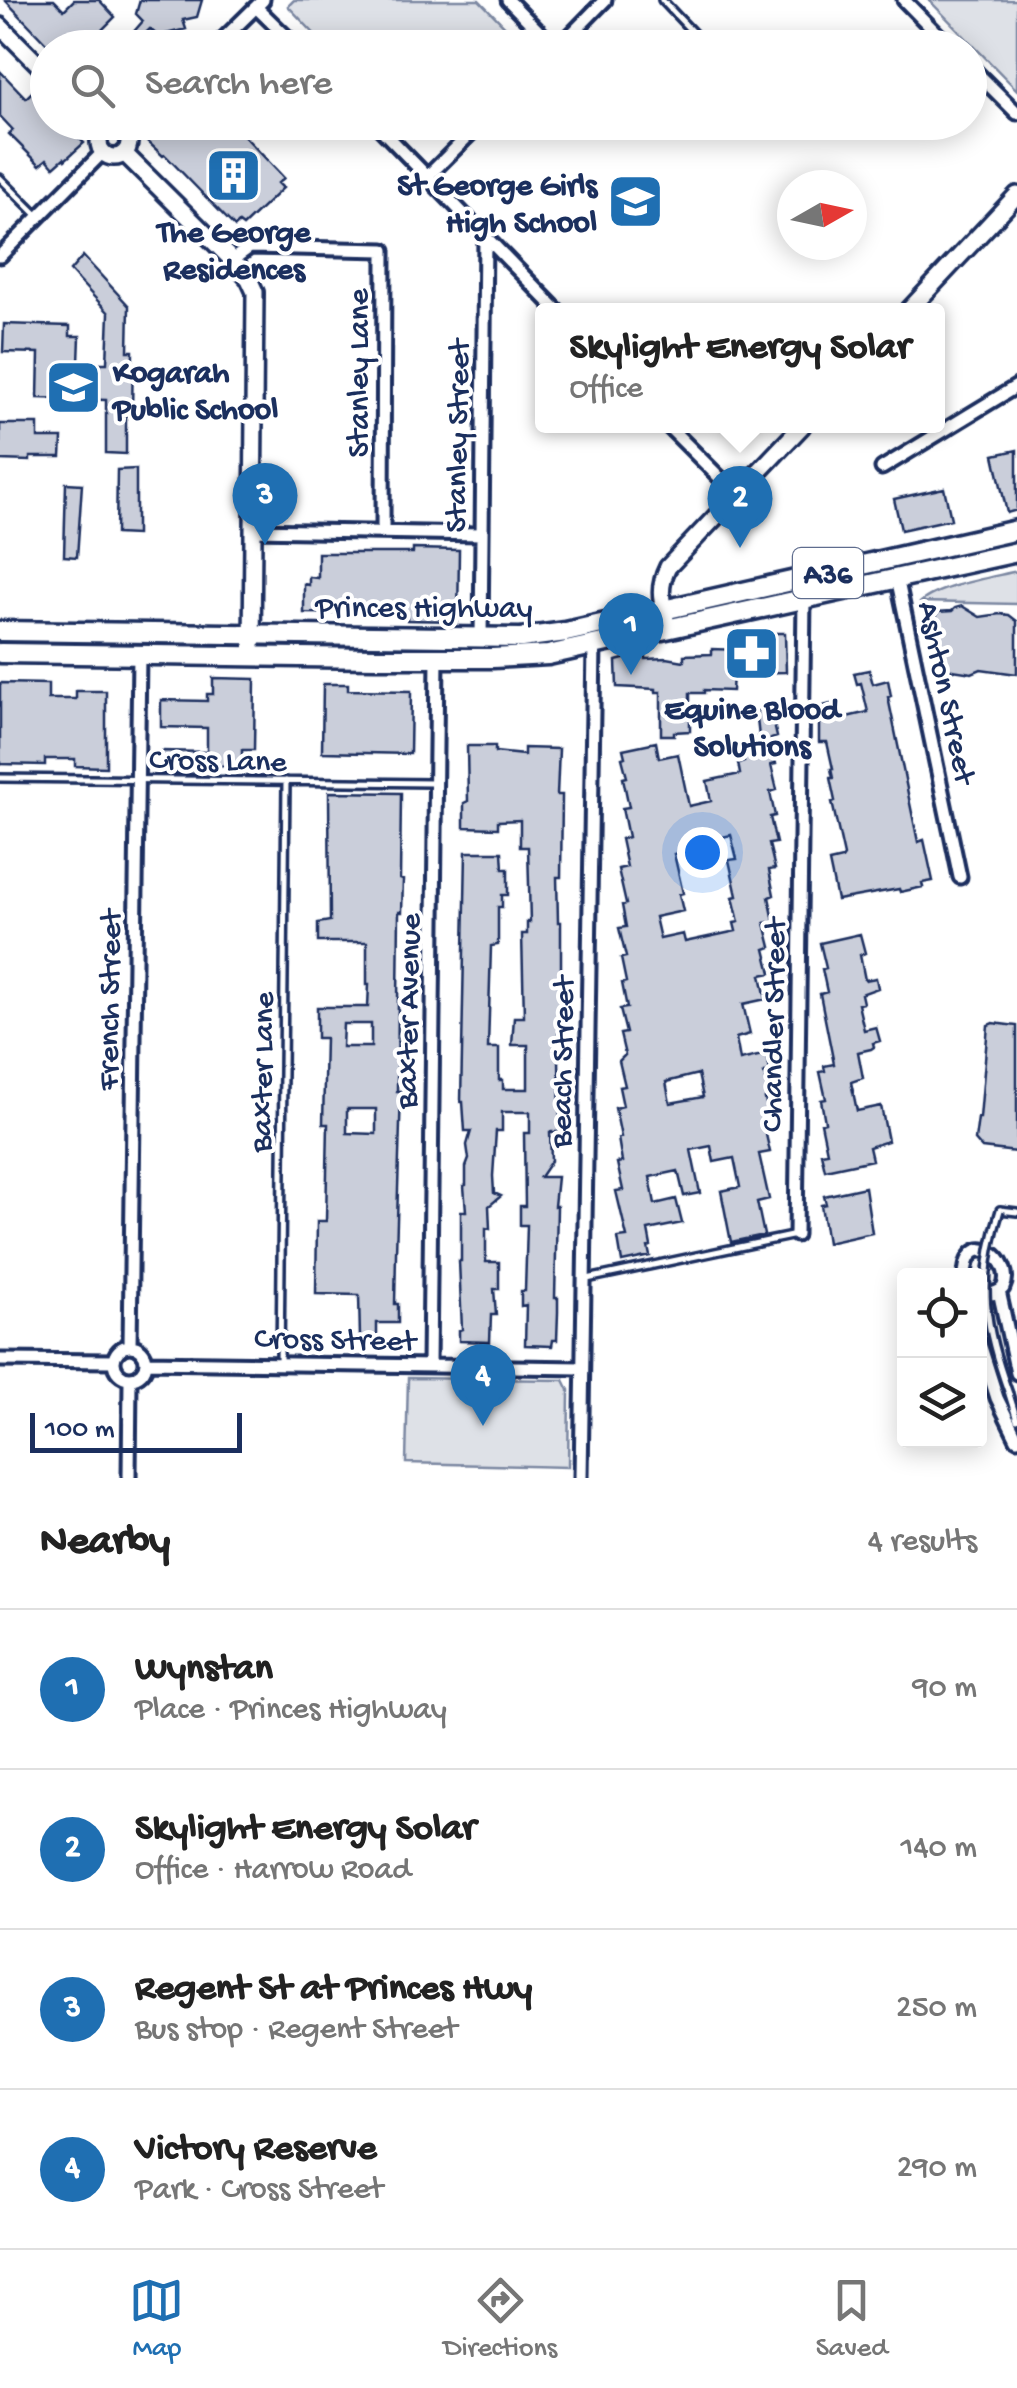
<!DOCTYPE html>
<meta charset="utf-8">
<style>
:root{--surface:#fff;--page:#f2f2f2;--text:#222;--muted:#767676;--line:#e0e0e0;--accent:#1f6fb2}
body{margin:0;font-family:"Gochi Hand",sans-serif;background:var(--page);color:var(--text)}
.controls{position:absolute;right:30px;bottom:30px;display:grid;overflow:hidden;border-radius:10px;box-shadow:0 5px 25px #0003}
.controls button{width:90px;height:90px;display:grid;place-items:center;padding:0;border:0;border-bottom:2px solid var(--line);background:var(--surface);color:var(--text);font:50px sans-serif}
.compass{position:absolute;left:777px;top:170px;width:90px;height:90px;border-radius:50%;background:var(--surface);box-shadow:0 5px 25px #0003;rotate:81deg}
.scale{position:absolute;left:30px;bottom:25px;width:212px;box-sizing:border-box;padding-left:10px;border:5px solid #1b2f5e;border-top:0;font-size:28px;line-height:35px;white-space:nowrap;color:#1b2f5e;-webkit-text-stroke:8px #fff;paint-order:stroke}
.you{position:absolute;left:702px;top:852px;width:35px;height:35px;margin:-25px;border:8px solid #fff;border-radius:50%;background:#1a73e8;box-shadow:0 0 0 15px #1a73e833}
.badge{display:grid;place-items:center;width:65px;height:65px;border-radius:50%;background:var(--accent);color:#fff;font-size:32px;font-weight:700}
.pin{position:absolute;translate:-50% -82px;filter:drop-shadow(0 2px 5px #0008)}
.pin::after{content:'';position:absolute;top:52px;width:35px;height:30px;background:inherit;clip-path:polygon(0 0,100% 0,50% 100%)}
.popup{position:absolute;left:535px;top:303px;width:410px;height:130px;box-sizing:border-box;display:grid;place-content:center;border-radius:10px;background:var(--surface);filter:drop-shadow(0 2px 8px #0005);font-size:32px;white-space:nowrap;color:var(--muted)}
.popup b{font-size:38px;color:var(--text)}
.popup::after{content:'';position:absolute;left:50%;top:100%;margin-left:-20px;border:20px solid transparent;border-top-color:var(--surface)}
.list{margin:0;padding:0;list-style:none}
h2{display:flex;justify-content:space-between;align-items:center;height:130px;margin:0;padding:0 40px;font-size:42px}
h2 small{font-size:32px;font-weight:400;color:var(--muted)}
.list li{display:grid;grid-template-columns:65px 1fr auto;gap:30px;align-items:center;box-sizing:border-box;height:160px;padding:0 40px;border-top:2px solid var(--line)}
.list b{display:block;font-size:38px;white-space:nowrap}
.list p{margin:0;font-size:32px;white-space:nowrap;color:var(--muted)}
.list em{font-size:32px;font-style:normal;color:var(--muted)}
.icon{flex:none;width:55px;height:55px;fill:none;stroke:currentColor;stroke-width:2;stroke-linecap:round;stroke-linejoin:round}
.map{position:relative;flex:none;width:1017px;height:1478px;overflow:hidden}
.search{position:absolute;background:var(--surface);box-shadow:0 5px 25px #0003;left:30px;right:30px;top:30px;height:110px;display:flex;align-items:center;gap:25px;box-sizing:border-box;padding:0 35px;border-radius:55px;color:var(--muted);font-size:38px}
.sheet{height:770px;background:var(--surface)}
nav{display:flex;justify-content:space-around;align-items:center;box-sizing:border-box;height:140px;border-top:2px solid var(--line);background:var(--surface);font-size:28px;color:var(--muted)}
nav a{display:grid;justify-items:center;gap:5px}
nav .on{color:var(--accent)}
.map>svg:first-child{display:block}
.green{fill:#dee1e7;stroke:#7c88a2;stroke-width:2.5}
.building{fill:#caceda;stroke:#1b2f5e;stroke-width:2.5;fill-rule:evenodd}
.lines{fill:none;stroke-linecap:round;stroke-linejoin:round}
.service-casing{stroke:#1b2f5e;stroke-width:12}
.minor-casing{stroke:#1b2f5e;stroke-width:19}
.secondary-casing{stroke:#1b2f5e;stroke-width:22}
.trunk-casing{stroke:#1b2f5e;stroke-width:25}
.service{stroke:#fff;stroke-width:5}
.minor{stroke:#fff;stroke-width:11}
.secondary{stroke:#fff;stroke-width:15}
.trunk{stroke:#fff;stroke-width:18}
.service-bridge-casing{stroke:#1b2f5e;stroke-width:12;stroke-linecap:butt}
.service-bridge{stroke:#fff;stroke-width:5}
.labels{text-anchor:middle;stroke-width:8;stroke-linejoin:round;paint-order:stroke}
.shield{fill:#fff;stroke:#5f6d8e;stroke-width:2.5}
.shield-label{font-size:30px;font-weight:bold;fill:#1b2f5e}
.poi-label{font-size:32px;font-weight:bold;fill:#1b2f5e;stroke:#fff}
.street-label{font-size:32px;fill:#1b2f5e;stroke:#fff}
</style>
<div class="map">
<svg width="1017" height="1478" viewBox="0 0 1017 1478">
<rect width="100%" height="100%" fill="#fff"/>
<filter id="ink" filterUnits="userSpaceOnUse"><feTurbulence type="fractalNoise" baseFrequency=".01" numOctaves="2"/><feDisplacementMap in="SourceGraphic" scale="20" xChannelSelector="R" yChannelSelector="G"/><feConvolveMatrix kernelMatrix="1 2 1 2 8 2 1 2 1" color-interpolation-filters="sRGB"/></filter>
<g filter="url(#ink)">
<!-- green -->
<path class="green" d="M294,0H479L525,47H327L288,6Z
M929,0H1017V90Z
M1017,571V604L921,602C939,586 993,577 1017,571Z
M408,1378L564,1380L569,1390L568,1467L406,1463Z"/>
<!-- building -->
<path class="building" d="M5,0H54L64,10L74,0H99L115,17L84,48H51Z
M140,0H202L197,17L183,20L186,29L158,36L150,29L130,48H126L123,44L143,21L136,14Z
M0,71L26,98L33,91L48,106V122H63L84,143L65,160L64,158L54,167L47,159L40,165L9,134L13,130L0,116Z
M166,122H192L197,127L201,123L205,127L207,125L214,132L222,125L227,130L233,124L284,178L278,183L283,188L243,226L239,223L235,227L165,155L163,156L147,141Z
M83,256L129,306L128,351H133L132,415H126V454L106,453V400L38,398L39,353L3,352L4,324L70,326V336H80L79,363H107L109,313L70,271Z
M0,424H38V438H62L61,457H30V461L0,460Z
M1017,450V510L1007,513L994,455Z
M136,469V535L116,534L117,470Z
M66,483L82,484L77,557L64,556Z
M944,488L951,519L901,530L894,499Z
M413,549L459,550L458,621L407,620V614L304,613V584L309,585V577L318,578V553H413Z
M962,606L980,617L1000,614L1009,615L1017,621V674L981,669L972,673L946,669V665H940V660H934L937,612L952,611L955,608Z
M768,633H785L786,672L733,673L732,691L704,690V693H690V731L674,732V735H661V692H656V689L617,687L616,661L646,653V659L667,658L684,661V655L712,654V649L740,650V639H768Z
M869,670L873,684L888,680L891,696L888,697L918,842L924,840L933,881L922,883L923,887L900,892L899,889L837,900L829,862L842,859L844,856L832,802L835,801L830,778H833L831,769H833L827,742H819V707L831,704L834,720L868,712L861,683L857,684L854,673Z
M213,678L255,679L254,750H242V766H202L201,774L161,773V751L207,752V728L161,727V700L207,701V694H213Z
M0,683L48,684V699H76V691H106V767L75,766V759H45V765L0,764Z
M323,684H348V690L411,691L410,754L322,752Z
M764,709L767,721L773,720L777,737L771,739L776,764L771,765L777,790L770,792L775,816L770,817L776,843L769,844L775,869L769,870L774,895L769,897L774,921L765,923L771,947L765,949L771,973L761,975L766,999L743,1004L750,1034L736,1038L740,1060L767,1054L770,1071L764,1073L770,1098L765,1099L769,1118L765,1119L766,1125L764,1126L770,1152L759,1154L769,1199L757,1202L764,1235L731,1242L721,1191L740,1187L734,1158L714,1162L711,1146L691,1150L700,1193L684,1196L678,1171L650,1177L655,1204L676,1199L682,1223L648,1230L651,1246L648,1247L650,1256L622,1262L618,1238L627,1237L616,1191L623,1190L617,1163L622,1162L618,1138L621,1137L615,1108L623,1106L619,1087L625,1086L619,1061L625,1055L620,1034L626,1033L620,1009L627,1008L622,983L626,982L621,958L626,957L619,928L626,927L622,905L626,904L618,869L627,867L621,839L628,837L622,808L629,807L623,778L627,777L622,758L625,757L623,749L656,742L659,758L678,754L689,806L711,801L707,781L740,774L738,763L744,762L743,755L746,753L756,749L753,738L759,737L756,710ZM731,835L737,859L729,860L737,896L733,897L739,922L734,923L736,931L685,942L683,934L660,939L655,917L683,911L679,894L683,893L674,854L702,848L701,842ZM698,1074L703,1097L670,1103L666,1082Z
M467,746H495V752L524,755V748L559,749L557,795H562L561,877H557L558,922H561V1008L556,1057H559L560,1132H550L551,1161L540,1177H557L554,1206H557L555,1298H558V1312L557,1340H553L552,1346L525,1345L526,1305L521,1306V1291H525L527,1225H520V1206H525L524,1133H530V1112H502V1131H496L493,1176L494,1193L501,1196L489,1206L490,1229L486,1228V1262H499V1289H494L496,1315H491L490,1342L459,1341V1330L462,1329L459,1261H461V1211H466L464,1186L466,1185V1167L469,1159L467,1145L471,1131H465L463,1102H461L466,852H502L503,869H508V895H502V907H498V945L491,946L488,1048H499V1080H503V1089H528V1045H512L514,1017H524L522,934H527V922H530L528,847H520V820L498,821V828L464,827V803L468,801Z
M329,792L401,793L400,879L403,880L402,912H399L397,1091H401L396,1253L395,1304H398V1323H377V1338H360L359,1295L316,1294L317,1221H326L328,1124H323L325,1038H317V1007H368L369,984H367V942H318V923L330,921ZM343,1024H371V1047H342ZM347,1109H376V1134L347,1133Z
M860,934L865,953L860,955L865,980L876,978L878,988L861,994L863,1003L858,1004L864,1030L876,1027L880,1041L873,1043L874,1047L871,1049L858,1052L863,1078L851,1082L857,1111L881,1106L888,1141L869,1147L872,1160L825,1170L821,1153L827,1152L821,1123L825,1122L821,1100L826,1099L820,1072L825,1071L824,1066L834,1064L820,994L827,992L822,969L826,968L820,943Z
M993,1023L1017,1026V1152L982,1148L975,1140L978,1118H980L988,1025Z
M865,1187L872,1233L827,1243L821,1205L826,1204L824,1196Z"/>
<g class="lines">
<defs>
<path id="service" d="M662,0L698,38
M0,178L38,216
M0,778L432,783
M1000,1210L1017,1212
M587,1279L796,1235
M280,1363L286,781
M1009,1394L1017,1420"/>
<path id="minor" d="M508,0L555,48
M904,0L951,48
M256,7L298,48
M214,48L263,0
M558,48L605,0
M970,66L1017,113
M374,122L557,310
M126,133L136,122
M428,176L482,122
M0,256L103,152
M232,260L250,247L384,250L383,532
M668,426L737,495
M882,468L1017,386
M253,530L481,534
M897,577L960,877
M481,638L485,235
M796,1235L804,599
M965,1276C967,1225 1017,1260 1003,1288C996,1295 988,1295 980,1293
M999,1291L1017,1373
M980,1344L997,1398L1017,1439
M130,1346L139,655
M114 1362a16 16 0 1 1 32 0a16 16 0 1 1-32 0Z
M0,1360L114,1361
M146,1362L582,1368
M429,1365L437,658
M129,1478L130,1379
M581,1478L594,646"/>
<path id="secondary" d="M0,26L48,74
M99 142a15 15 0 1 1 30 0a15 15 0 1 1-30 0Z
M124,153L232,260L249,279L255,292L252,655
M909,310L1017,195
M668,629C663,604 656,591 668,567L802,426"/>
<path id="trunk" d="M0,631L521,638L566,632L1017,530
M0,653L376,658H493L548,655L1017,552"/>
</defs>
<!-- service casing -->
<use href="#service" class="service-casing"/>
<!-- minor casing -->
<use href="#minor" class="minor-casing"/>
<!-- secondary casing -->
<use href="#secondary" class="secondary-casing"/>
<!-- trunk casing -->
<use href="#trunk" class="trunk-casing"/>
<!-- service -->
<use href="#service" class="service"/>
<!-- minor -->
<use href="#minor" class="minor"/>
<!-- secondary -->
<use href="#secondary" class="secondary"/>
<!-- trunk -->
<use href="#trunk" class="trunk"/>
<defs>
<path id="service-bridge" d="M1000,1210C977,1283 984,1323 1009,1394"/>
</defs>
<!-- service-bridge casing -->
<use href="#service-bridge" class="service-bridge-casing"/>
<!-- service-bridge -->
<use href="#service-bridge" class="service-bridge"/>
</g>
</g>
<!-- icons -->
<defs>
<symbol id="building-square" viewBox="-11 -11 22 22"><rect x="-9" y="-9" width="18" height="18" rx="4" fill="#1f6fb2" stroke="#fff"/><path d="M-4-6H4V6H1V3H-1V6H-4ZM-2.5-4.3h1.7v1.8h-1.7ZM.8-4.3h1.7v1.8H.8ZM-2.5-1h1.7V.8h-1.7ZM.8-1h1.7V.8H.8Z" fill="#fff"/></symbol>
<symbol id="school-square" viewBox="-11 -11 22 22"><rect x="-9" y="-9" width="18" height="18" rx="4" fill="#1f6fb2" stroke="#fff"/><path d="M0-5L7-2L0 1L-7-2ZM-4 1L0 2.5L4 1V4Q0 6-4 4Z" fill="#fff"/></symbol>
<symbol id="pharmacy-square" viewBox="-11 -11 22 22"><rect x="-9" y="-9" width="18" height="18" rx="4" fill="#1f6fb2" stroke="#fff"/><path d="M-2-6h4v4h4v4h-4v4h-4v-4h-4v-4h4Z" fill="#fff"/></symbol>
</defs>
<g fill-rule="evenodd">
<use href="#building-square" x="202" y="144" width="63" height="63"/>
<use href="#school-square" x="604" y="170" width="63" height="63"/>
<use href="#school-square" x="42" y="356" width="63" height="63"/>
<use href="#pharmacy-square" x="720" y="622" width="63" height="63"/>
</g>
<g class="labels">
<!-- shield labels -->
<rect class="shield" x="793" y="548" width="70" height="50" rx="8"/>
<g class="shield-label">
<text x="828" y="583">A36</text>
</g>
<!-- poi labels -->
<g class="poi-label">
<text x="597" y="194" text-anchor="end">St George Girls<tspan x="597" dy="37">High School</tspan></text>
<text x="234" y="241">The George<tspan x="234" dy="37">Residences</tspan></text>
<text x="113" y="381" text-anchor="start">Kogarah<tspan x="113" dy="37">Public School</tspan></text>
<text x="752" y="718">Equine Blood<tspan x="752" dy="37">Solutions</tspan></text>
</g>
<!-- street labels -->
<g class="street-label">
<text transform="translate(356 373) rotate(-90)" y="11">Stanley Lane</text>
<text transform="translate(455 436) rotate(-89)" y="11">Stanley Street</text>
<text x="424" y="616">Princes Highway</text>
<text transform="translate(949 692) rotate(78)" y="11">Ashton Street</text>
<text transform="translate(218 758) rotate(1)" y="11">Cross Lane</text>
<text transform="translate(107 1000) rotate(-89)" y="11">French Street</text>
<text transform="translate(406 1011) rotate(-89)" y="11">Baxter Avenue</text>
<text transform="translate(771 1025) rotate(-89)" y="11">Chandler Street</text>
<text transform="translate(560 1062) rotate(-89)" y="11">Beach Street</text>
<text transform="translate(260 1072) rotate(-89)" y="11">Baxter Lane</text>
<text transform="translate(335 1337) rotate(1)" y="11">Cross Street</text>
</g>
</g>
</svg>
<div class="controls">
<button><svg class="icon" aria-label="locate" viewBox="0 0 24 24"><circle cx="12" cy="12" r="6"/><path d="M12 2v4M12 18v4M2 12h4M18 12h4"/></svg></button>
<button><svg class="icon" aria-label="layers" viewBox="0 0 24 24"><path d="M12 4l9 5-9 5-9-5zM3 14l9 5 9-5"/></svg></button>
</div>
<svg class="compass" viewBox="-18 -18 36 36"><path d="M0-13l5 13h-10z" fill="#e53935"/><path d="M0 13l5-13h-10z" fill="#767676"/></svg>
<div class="scale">100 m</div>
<div class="you"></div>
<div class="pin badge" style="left:631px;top:675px">1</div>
<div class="pin badge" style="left:740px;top:548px">2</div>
<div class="popup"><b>Skylight Energy Solar</b>Office</div>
<div class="pin badge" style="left:265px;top:545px">3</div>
<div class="pin badge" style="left:483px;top:1426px">4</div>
<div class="search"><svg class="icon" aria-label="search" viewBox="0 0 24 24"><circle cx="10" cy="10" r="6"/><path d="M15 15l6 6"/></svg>Search here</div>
</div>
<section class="sheet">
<h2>Nearby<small>4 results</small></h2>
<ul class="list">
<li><span class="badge">1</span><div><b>Wynstan</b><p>Place · Princes Highway</p></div><em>90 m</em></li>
<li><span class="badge">2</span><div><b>Skylight Energy Solar</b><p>Office · Harrow Road</p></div><em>140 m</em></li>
<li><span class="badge">3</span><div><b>Regent St at Princes Hwy</b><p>Bus stop · Regent Street</p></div><em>250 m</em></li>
<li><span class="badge">4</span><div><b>Victory Reserve</b><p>Park · Cross Street</p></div><em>290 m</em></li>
</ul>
</section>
<nav>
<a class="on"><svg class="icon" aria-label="map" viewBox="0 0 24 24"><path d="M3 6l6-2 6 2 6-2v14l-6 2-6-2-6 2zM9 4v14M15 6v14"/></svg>Map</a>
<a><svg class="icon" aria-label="directions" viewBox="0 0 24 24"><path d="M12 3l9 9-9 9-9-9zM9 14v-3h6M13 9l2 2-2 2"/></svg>Directions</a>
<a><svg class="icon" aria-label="saved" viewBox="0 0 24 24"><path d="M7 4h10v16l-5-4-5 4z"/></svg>Saved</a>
</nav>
